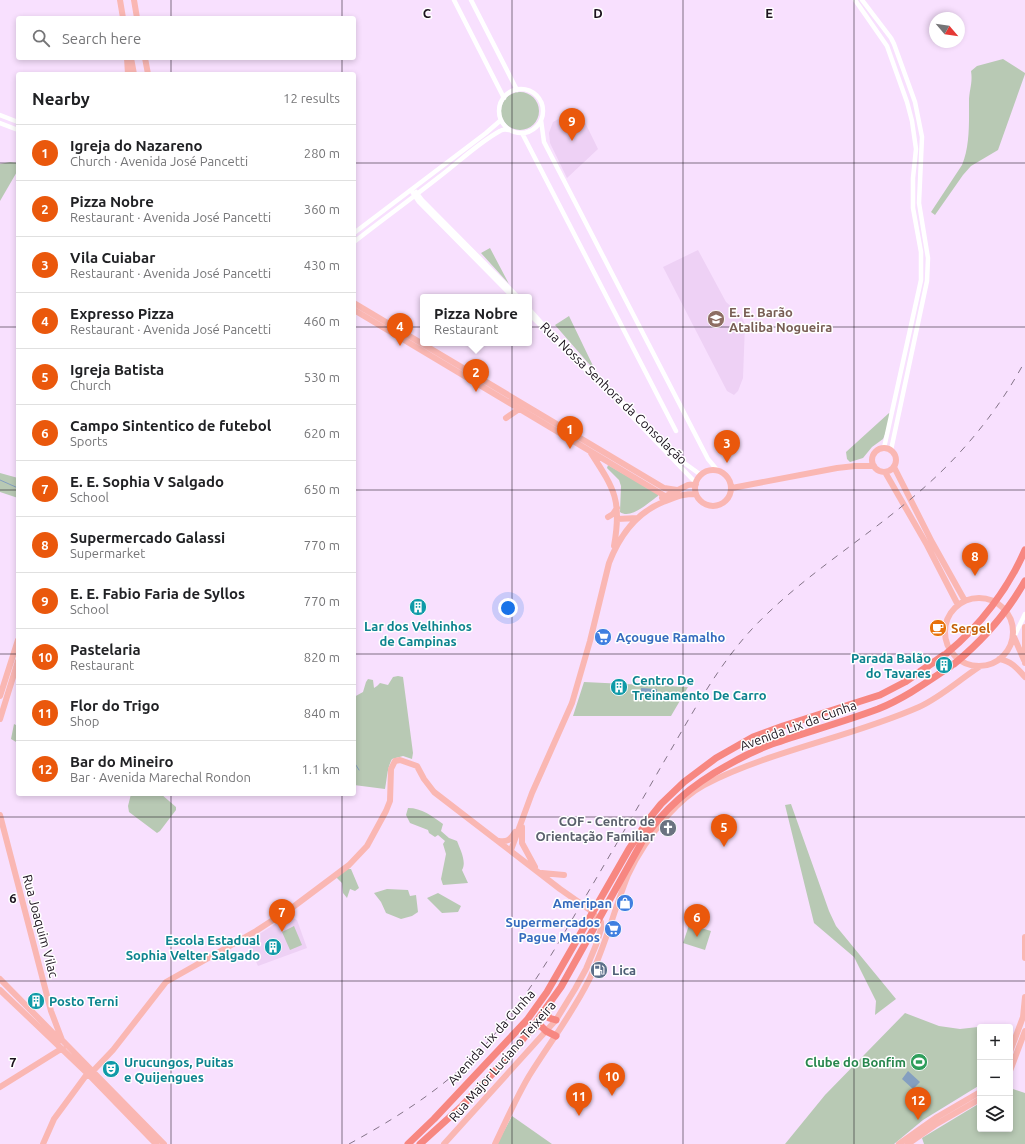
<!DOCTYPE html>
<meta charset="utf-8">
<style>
:root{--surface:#fff;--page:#f2f2f2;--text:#202124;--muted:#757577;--line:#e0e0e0;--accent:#ea580c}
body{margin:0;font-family:Ubuntu,sans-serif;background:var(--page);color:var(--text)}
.controls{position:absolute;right:12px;bottom:12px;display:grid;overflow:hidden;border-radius:4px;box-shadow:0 2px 6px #0003}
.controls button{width:36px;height:36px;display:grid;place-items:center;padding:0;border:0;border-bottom:1px solid var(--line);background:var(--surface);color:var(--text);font:20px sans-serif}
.compass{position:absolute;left:929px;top:12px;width:36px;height:36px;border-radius:50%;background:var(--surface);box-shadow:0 2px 6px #0003;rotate:119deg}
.you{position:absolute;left:508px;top:608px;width:14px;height:14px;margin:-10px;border:3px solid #fff;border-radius:50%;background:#1a73e8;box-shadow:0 0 0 6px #1a73e833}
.badge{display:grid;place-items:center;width:26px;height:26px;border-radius:50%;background:var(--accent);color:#fff;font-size:13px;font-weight:700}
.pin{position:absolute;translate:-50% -33px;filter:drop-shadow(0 1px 2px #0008)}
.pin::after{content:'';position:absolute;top:21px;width:14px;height:12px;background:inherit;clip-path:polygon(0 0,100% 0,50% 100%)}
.popup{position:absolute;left:420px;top:294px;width:112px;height:52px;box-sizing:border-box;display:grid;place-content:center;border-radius:4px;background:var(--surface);filter:drop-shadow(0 1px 3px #0005);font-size:13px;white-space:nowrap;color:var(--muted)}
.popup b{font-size:15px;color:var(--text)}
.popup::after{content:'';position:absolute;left:50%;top:100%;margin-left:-8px;border:8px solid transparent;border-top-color:var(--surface)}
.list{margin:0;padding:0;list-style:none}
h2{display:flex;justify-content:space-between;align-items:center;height:52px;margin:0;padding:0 16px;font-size:17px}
h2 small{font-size:13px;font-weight:400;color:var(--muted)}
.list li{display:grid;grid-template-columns:26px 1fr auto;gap:12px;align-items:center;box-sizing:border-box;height:56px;padding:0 16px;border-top:1px solid var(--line)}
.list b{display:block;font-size:15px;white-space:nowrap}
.list p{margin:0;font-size:13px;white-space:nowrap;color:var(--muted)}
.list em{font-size:13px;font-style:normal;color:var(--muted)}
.icon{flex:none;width:22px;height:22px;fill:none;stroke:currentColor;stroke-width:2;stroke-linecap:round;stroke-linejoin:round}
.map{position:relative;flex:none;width:1025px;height:1144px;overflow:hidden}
.search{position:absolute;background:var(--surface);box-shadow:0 2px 6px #0003;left:16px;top:16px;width:340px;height:44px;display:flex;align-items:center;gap:10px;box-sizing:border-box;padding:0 14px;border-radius:4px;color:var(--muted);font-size:15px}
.panel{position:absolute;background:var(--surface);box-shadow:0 2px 6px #0003;left:16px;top:72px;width:340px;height:724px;border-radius:4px}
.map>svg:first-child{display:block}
.built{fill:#eed1f5}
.green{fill:#b8c9b4}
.water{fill:#849fc0}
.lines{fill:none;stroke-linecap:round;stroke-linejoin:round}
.stream{stroke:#849fc0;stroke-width:1}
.minor{stroke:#fff;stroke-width:4.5}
.major{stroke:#fab7b3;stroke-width:6}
.highway{stroke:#f78781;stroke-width:7}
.rail{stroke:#847488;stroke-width:1;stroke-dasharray:7 7;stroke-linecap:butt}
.grid{fill:none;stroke:#1c131e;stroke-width:1;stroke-opacity:0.55}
.labels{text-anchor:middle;stroke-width:3;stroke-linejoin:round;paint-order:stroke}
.education-label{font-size:13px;font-weight:bold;fill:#785e54;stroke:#fff;text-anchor:start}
.street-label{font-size:13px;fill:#1c131e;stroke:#fff}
.culture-label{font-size:13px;font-weight:bold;fill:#0d838f;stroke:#fff;text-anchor:start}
.food-label{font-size:13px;font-weight:bold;fill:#c56008;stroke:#fff;text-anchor:start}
.shop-label{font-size:13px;font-weight:bold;fill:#366cbe;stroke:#fff;text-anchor:end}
.worship-label{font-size:13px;font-weight:bold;fill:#5b616d;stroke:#fff;text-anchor:end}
.service-label{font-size:13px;font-weight:bold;fill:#4e5e75;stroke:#fff;text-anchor:start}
.leisure-label{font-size:13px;font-weight:bold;fill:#27864d;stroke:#fff;text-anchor:end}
.grid-label{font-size:13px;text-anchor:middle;font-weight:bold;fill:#1c131e;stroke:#fff;stroke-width:3;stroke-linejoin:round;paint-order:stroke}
</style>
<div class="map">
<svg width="1025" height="1144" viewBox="0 0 1025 1144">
<rect width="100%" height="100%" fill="#f8e0fe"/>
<!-- built -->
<path class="built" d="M578,108L598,149L567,178L550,143L549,133L553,122Z
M698,250L726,302L740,314L745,324L743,378L738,391L734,395L727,391L663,267Z
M291,917L297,920L307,948L258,966L247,942L281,920L284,922Z"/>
<!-- green -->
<path class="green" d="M1003,59L1025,73V74L998,150L971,166L963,175L935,215L931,212L962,165C970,146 969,122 969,102C969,90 973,83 971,71L977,66Z
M501 111a19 19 0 1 1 38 0a19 19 0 1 1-38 0Z
M10,162L18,163V170L0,201V164Z
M490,248L509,284L481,253Z
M569,316L596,372L555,325Z
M889,413L891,415L887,430L883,439L872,447L863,458L850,462L847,459L846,452Z
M608,465L658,494V496C649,502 631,520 620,512L621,486L619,480L607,468Z
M0,473L18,478V498L0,492Z
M398,676L403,677L413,753L412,759L403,756L392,759C387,768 387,779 385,789L354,785V697L363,692L366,682L368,679L373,680L374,688L377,686L380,683L388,685L393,677Z
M584,682L688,687L671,716H573Z
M14,724L18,726V743L11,739Z
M131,794H161L176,807V810L160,831L157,833L129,812L128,806Z
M791,804L829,911L836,926L896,999L875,1015L876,1001L854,957L814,923L785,805Z
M408,808C422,808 432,816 443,824L441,831L449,838L457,841C460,849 467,862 462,870L468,883L443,885L441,879L446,854L443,844L445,841L438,835L435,837L429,833L428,830L410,823L406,815Z
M346,869H351L359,888L355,891L350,889L347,898L343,893L342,883L336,877Z
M387,889L408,890L410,896L416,895L418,912L412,916L401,919L386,913L381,902L374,893Z
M438,893L461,906L458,912L442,913L427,898Z
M691,919L703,921L701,928L711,931L705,950L683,943Z
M294,926L302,945L290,950L282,932Z
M905,1013L939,1026L960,1029L978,1027L980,1039V1085L923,1120L894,1144H785L825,1095Z
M1013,1089L1025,1093V1144H924L922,1138L980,1103V1129H1010V1091Z
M512,1116L552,1144H497Z"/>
<!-- water -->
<path class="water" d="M641,688L657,689V695L641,694Z
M908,1071L920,1082L913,1089L902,1079Z"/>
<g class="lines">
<!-- stream -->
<path class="stream" d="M0,480L18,488
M354,762L359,770"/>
<!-- minor -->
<path class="minor" d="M454,0L504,98
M471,0L517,90
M855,0L887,46L907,102L912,121L916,149L913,178V208L921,252V280L884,448
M862,0L891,38L894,44L915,102L922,137L919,203L928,258L927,281L891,450
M499 111a22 22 0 1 1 44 0a22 22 0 1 1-44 0Z
M0,115L18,122
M541,120L544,142L708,459L718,471
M0,123L18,130
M522,133L676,431
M411,190L419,202L513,297
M416,192L422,200L518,297
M354,233L486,133L501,120
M354,242C382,220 411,199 439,177C459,162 478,143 500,131C503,129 505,129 509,130
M529,309L546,328L638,417L676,457L701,475
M529,314L609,393
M617,401L696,483
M1014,637L1025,614"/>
<!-- major -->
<path class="major" d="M120,0L123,18
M134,0L137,18
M127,58L128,74
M131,58L134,74
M145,58L148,74
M354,303L664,488L677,490
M354,310L670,499
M506,418L519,409
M872 460a12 12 0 1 1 24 0a12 12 0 1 1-24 0Z
M591,453C615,490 622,501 614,546
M894,467L932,542L965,601
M695 488a18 18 0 1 1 36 0a18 18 0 1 1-36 0Z
M885,472L927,545L958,605
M732,488L837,468L855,466H874
M662,498L688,485L696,484
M608,517L613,514L617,508
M617,519L638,518
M945 632a34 34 0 1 1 68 0a34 34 0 1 1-68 0Z
M1014,637L1024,660
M999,659C1011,661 1017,668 1025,677
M1025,663V627
M0,696L18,640
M0,719L18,661
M0,815L51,1011L62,1040L164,1144
M522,827V843L535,867
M499,841C508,842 510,840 515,832
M511,850L532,793L572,703L590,641L609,563C619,537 636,513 663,502C677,497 680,494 696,494
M542,873L564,875
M1025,937V958
M0,979L60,1040
M0,990L87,1073L156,1144
M1010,1052L1023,1017L1025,997
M93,1071L113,1050L166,982L256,931L293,907L349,865L367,846L386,811L390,801L391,769L395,761L400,760L417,766L424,779L434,792L560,889L590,910L601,922V929L596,945L586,969L575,989L556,1020L444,1144
M1010,1071L1025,1031
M0,1087L61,1049H63
M43,1144L54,1119L90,1070
M495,1144C506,1121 516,1098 529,1076C549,1044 572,1014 589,980C605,947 614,910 628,875C638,853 652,833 668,815C678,804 691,792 704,785C772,750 849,738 919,707C941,697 959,680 979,667
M899,1144L937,1117L980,1092
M908,1144L935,1125L980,1099"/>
<!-- highway -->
<path class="highway" d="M947,653C980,626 1008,589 1025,550
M954,664C982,641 1007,613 1025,581
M546,1009L549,1018L556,1020
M531,1029L537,1026H541L546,1031L556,1036
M408,1144L434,1119L527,1020L547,992L629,849L649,819L661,804L684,782L716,758L753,737L783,726L880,695L905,682L944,655
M420,1144L462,1106L511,1054L531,1029L561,987L643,840C665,807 693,784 728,765C742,757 756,750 772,744C807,732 843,722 878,709C905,698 927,682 951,666"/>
<!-- rail -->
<path class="rail" d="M349,1144C398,1117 446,1087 485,1045C522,1005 550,958 577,911C606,862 634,814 662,765C690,718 715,669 752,629C802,576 865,539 919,492C962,455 998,411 1025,361"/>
</g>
<!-- grid -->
<path class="grid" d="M171,0V18M342,0V18M512,0V1144M683,0V1144M854,0V1144M171,58V74M342,58V74M0,163H18M354,163H1025M0,327H18M354,327H1025M0,490H18M354,490H1025M0,654H18M354,654H1025M171,794V1144M342,794V1144M0,817H1025M0,981H1025"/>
<!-- icons -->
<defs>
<symbol id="school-disc" viewBox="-11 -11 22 22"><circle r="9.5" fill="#8d6e63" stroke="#fff"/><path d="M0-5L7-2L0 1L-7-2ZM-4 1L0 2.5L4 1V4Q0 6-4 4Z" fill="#fff"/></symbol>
<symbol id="building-disc" viewBox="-11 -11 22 22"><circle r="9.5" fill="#0f9aa8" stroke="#fff"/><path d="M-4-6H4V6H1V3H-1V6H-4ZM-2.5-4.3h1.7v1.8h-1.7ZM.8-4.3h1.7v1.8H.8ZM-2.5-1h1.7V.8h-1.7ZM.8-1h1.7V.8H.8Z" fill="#fff"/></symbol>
<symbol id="cafe-disc" viewBox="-11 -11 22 22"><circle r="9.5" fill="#e8710a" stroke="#fff"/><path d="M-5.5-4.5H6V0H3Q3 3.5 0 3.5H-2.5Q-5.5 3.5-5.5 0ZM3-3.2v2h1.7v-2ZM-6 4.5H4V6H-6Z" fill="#fff"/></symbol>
<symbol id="supermarket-disc" viewBox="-11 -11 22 22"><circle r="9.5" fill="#3f7fe0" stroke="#fff"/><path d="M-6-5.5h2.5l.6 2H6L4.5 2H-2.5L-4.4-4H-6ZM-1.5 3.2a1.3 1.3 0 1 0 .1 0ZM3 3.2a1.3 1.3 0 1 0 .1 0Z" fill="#fff"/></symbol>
<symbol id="church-disc" viewBox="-11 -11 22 22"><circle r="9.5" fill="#6b7280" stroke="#fff"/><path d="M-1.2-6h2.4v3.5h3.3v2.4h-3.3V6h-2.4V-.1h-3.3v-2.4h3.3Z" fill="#fff"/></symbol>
<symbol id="shop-disc" viewBox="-11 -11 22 22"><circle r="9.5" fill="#3f7fe0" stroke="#fff"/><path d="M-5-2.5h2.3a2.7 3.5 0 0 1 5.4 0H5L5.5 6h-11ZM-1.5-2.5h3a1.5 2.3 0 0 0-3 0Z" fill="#fff"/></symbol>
<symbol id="fuel-disc" viewBox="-11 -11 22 22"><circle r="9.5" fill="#5c6f8a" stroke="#fff"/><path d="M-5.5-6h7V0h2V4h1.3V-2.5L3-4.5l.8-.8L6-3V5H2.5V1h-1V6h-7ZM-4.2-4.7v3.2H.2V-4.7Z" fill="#fff"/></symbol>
<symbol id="stadium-disc" viewBox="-11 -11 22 22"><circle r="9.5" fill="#2e9e5b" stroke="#fff"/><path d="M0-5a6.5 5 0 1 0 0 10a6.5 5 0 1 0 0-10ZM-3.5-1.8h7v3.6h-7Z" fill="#fff"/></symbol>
<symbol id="theatre-disc" viewBox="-11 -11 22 22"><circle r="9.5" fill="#0f9aa8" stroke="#fff"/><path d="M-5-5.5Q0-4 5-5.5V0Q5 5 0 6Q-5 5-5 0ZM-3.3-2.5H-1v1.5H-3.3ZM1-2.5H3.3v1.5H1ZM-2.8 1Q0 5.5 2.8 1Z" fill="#fff"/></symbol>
</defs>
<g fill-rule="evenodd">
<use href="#school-disc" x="706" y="309" width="20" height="20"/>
<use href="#building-disc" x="408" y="597" width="20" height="20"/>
<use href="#cafe-disc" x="928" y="618" width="20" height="20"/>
<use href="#supermarket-disc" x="593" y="627" width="20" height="20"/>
<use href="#building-disc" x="934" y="655" width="20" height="20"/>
<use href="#building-disc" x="609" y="677" width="20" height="20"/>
<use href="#church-disc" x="658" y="818" width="20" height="20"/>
<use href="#shop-disc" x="615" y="893" width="20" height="20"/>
<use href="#supermarket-disc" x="603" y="919" width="20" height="20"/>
<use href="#building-disc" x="263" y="937" width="20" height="20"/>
<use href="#fuel-disc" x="589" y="960" width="20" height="20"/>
<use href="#building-disc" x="26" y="991" width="20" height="20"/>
<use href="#stadium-disc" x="909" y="1052" width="20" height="20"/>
<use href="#theatre-disc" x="101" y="1059" width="20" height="20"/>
</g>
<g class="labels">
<!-- education labels -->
<g class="education-label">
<text x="729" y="317">E. E. Barão<tspan x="729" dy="15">Ataliba Nogueira</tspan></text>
</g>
<!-- street labels -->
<g class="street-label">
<text transform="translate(614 393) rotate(44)" y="5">Rua Nossa Senhora da Consolação</text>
<text transform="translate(798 725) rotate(-20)" y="5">Avenida Lix da Cunha</text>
<text transform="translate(41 926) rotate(75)" y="5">Rua Joaquim Vilac</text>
<text transform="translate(491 1037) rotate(-48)" y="5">Avenida Lix da Cunha</text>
<text transform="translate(502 1061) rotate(-49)" y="5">Rua Major Luciano Teixeira</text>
</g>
<!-- culture labels -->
<g class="culture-label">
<text x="418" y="631" text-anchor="middle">Lar dos Velhinhos<tspan x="418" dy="15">de Campinas</tspan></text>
<text x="931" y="663" text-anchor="end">Parada Balão<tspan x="931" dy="15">do Tavares</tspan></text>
<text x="632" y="685">Centro De<tspan x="632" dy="15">Treinamento De Carro</tspan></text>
<text x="260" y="945" text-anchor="end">Escola Estadual<tspan x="260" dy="15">Sophia Velter Salgado</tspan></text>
<text x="49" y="1006">Posto Terni</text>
<text x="124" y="1067">Urucungos, Puitas<tspan x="124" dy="15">e Quijengues</tspan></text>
</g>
<!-- food labels -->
<g class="food-label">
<text x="951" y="633">Sergel</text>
</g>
<!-- shop labels -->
<g class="shop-label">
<text x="616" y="642" text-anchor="start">Açougue Ramalho</text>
<text x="612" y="908">Ameripan</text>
<text x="600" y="927">Supermercados<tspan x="600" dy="15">Pague Menos</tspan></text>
</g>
<!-- worship labels -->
<g class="worship-label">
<text x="655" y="826">COF - Centro de<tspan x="655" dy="15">Orientação Familiar</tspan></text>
</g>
<!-- service labels -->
<g class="service-label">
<text x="612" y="975">Lica</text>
</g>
<!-- leisure labels -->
<g class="leisure-label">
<text x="906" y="1067">Clube do Bonfim</text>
</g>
</g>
<g class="grid-label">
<text x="427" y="18">C</text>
<text x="598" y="18">D</text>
<text x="769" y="18">E</text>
<text x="13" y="903">6</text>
<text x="13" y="1067">7</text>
</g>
</svg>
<div class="controls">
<button>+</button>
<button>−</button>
<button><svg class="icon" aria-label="layers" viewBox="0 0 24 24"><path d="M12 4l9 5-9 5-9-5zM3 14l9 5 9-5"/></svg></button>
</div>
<svg class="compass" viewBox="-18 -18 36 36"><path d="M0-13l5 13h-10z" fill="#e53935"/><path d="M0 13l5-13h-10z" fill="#757577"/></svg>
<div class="you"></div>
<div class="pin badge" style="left:570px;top:449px">1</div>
<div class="pin badge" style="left:476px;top:392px">2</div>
<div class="popup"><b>Pizza Nobre</b>Restaurant</div>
<div class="pin badge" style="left:727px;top:463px">3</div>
<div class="pin badge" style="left:400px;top:346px">4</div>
<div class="pin badge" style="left:724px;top:847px">5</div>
<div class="pin badge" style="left:697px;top:937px">6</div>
<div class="pin badge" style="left:282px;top:932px">7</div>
<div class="pin badge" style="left:975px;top:576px">8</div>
<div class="pin badge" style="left:572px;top:141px">9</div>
<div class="pin badge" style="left:612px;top:1096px">10</div>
<div class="pin badge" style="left:579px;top:1116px">11</div>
<div class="pin badge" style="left:918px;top:1120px">12</div>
<div class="search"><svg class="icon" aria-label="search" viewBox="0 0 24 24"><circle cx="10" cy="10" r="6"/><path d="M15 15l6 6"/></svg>Search here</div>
<section class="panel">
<h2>Nearby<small>12 results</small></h2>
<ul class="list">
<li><span class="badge">1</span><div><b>Igreja do Nazareno</b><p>Church · Avenida José Pancetti</p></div><em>280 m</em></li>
<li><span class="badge">2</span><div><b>Pizza Nobre</b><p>Restaurant · Avenida José Pancetti</p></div><em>360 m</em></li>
<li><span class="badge">3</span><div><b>Vila Cuiabar</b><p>Restaurant · Avenida José Pancetti</p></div><em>430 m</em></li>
<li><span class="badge">4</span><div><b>Expresso Pizza</b><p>Restaurant · Avenida José Pancetti</p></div><em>460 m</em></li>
<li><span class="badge">5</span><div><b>Igreja Batista</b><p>Church</p></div><em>530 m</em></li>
<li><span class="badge">6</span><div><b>Campo Sintentico de futebol</b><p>Sports</p></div><em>620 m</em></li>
<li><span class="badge">7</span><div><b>E. E. Sophia V Salgado</b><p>School</p></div><em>650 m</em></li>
<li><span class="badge">8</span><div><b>Supermercado Galassi</b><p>Supermarket</p></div><em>770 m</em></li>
<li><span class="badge">9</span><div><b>E. E. Fabio Faria de Syllos</b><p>School</p></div><em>770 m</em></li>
<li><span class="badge">10</span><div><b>Pastelaria</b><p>Restaurant</p></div><em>820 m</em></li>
<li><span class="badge">11</span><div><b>Flor do Trigo</b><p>Shop</p></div><em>840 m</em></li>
<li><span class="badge">12</span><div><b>Bar do Mineiro</b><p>Bar · Avenida Marechal Rondon</p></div><em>1.1 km</em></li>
</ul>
</section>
</div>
